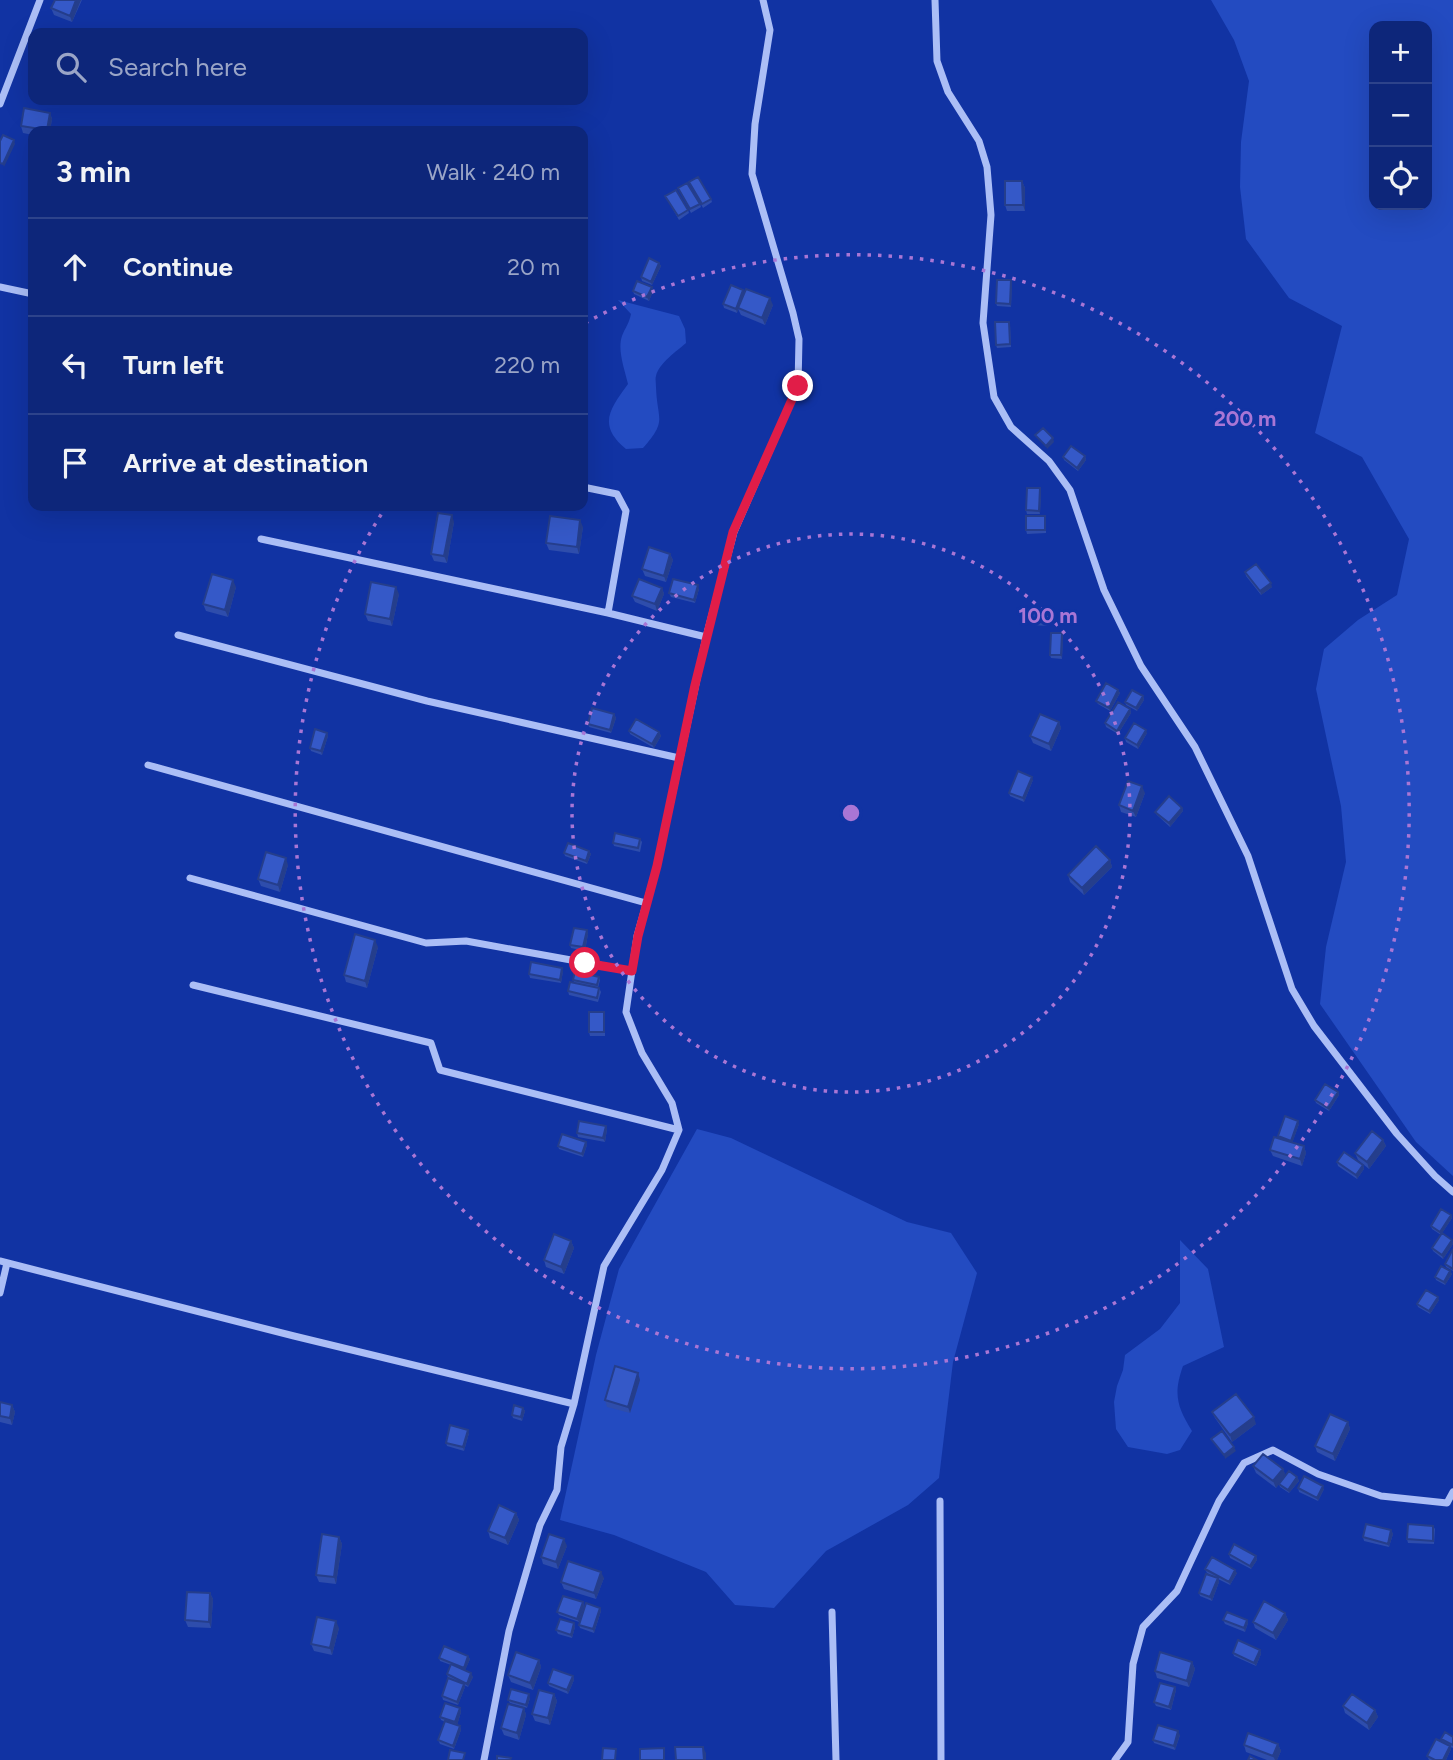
<!DOCTYPE html>
<meta charset="utf-8">
<style>
:root{--surface:#0d267a;--page:#162e7f;--text:#f1f3f6;--muted:#9aa5c7;--line:#2d438b}
body{margin:0;font-family:Figtree,sans-serif;background:var(--page);color:var(--text)}
.controls{position:absolute;right:21px;top:21px;display:grid;overflow:hidden;border-radius:14px;box-shadow:0 7px 28px #0002}
.controls button{width:63px;height:63px;display:grid;place-items:center;padding:0;border:0;border-bottom:2px solid var(--line);background:var(--surface);color:var(--text);font:35px sans-serif}
.stop{position:absolute;width:21px;height:21px;margin:-16px;border:5px solid #e11d48;border-radius:50%;background:#fff}
.stop.end{background:#e11d48;border-color:#fff;box-shadow:0 2px 7px #0008}
.list{margin:0;padding:0;list-style:none}
h2{display:flex;justify-content:space-between;align-items:center;height:91px;margin:0;padding:0 28px;font-size:30px}
h2 small{font-size:23px;font-weight:400;color:var(--muted)}
.list li{display:grid;grid-template-columns:46px 1fr auto;gap:21px;align-items:center;box-sizing:border-box;height:98px;padding:0 28px;border-top:2px solid var(--line)}
.list b{display:block;font-size:26px;white-space:nowrap}
.list em{font-size:23px;font-style:normal;color:var(--muted)}
.icon{flex:none;width:38px;height:38px;fill:none;stroke:currentColor;stroke-width:2;stroke-linecap:round;stroke-linejoin:round}
.map{position:relative;flex:none;width:1453px;height:1760px;overflow:hidden}
.search{position:absolute;background:var(--surface);box-shadow:0 7px 28px #0002;left:28px;top:28px;width:560px;height:77px;display:flex;align-items:center;gap:18px;box-sizing:border-box;padding:0 24px;border-radius:14px;color:var(--muted);font-size:26px}
.panel{position:absolute;background:var(--surface);box-shadow:0 7px 28px #0002;left:28px;top:126px;width:560px;height:385px;border-radius:14px}
.map>svg:first-child{display:block}
.green{fill:#234bc1;fill-rule:evenodd}
.lines{fill:none;stroke-linecap:round;stroke-linejoin:round}
.street{stroke:#abbef6;stroke-width:7}
.wall{fill:#2e4dac}
.shaded-wall{fill:#253e8c}
.building{fill:#3559c8;stroke:#253e8c;stroke-width:2}
.route{stroke:#e11d48;stroke-width:9}
.ring{fill:none;stroke:#a976d5;stroke-width:3.5;stroke-dasharray:3.5 7}
.centre{fill:#a976d5;stroke:#1133a3;stroke-width:3.5}
.ring-label{font-size:21px;text-anchor:middle;font-weight:bold;fill:#a976d5;stroke:#1133a3;stroke-width:6;stroke-linejoin:round;paint-order:stroke}
</style>
<div class="map">
<svg width="1453" height="1760" viewBox="0 0 1453 1760">
<rect width="100%" height="100%" fill="#1133a3"/>
<!-- green -->
<path class="green" d="M1211,0H1453V1176L1416,1142L1320,1004L1326,947L1346,862L1341,806L1316,689L1324,649L1358,620L1397,595L1409,539L1362,457L1315,433L1342,326L1289,298L1246,239L1240,187L1241,142L1249,81L1234,40ZM1427,26V205H1374V26Z
M618,300L679,316L685,329L686,343C677,351 659,363 656,376C655,379 656,383 656,387C657,420 668,420 643,448L626,449C597,425 610,409 628,384C625,370 617,350 622,336C625,328 629,324 631,314Z
M697,1129L731,1138L907,1222L951,1233L977,1273L953,1362L939,1478L908,1505L826,1551L774,1608L735,1605L706,1572L614,1535L560,1520L596,1355L619,1269Z
M1180,1240L1208,1269L1224,1347L1183,1366C1173,1394 1177,1407 1192,1431L1180,1450L1167,1454L1128,1447L1116,1429L1114,1402L1117,1386L1123,1370L1125,1355L1160,1329L1180,1303Z"/>
<g class="lines">
<!-- street -->
<path class="street" d="M935,0L937,61L948,92L979,141L987,167L991,215L983,323L994,397L1011,427L1049,461L1070,490L1104,590L1141,666L1195,747L1248,856L1292,989L1314,1026L1397,1134L1435,1176L1453,1192
M0,104L40,0
M0,287L33,294
M583,487L617,494L626,511L608,613
M261,539L608,613L706,637
M178,635L427,701L679,758
M148,765L646,903
M190,878L426,943L466,941L632,971
M193,985L431,1043L440,1070L679,1130
M0,1261L294,1336L574,1404
M0,1293L7,1263
M940,1501L941,1760
M832,1612L836,1760
M484,1760L509,1631L540,1525L557,1490L561,1447L574,1404L604,1266L662,1170L679,1130L672,1103L642,1053L626,1012L637,936L657,866L706,637L734,532L798,386L799,339L793,313L752,174L755,124L770,30L763,0
M1115,1760L1128,1742L1133,1664L1143,1627L1177,1591L1219,1501L1244,1463L1273,1450L1318,1474L1381,1496L1447,1503L1453,1492"/>
</g>
<!-- wall -->
<path class="wall" d="M82,0L72,22L54,15L51,8Z
M50,113L52,119L50,131H33V135L23,133L21,126Z
M1022,181L1025,188V211H1007L1005,205Z
M689,182L711,199L712,202L703,208Z
M678,188L700,204L701,207L691,213Z
M665,196L688,210L689,213L679,220Z
M659,263L661,266L652,285L642,281L641,277Z
M1012,284L1011,307L997,306L996,303Z
M652,287L653,291L649,301L634,294L633,291Z
M744,293L773,305L765,325L741,315L738,309L737,313L724,308L723,304Z
M1010,325L1011,347L997,348L996,345Z
M1085,456L1086,460L1078,471L1064,460L1063,457Z
M1040,488L1041,492L1040,514H1027L1026,510Z
M1046,519V533L1027,534L1026,530Z
M454,522L447,563L434,561L431,554Z
M583,527L579,554L549,550L546,543Z
M670,554L673,560L666,582L645,576L642,569Z
M1245,572L1272,587L1261,595L1246,576Z
M236,587L228,617L206,611L203,604Z
M662,588L664,594L657,611L635,602L632,596Z
M699,589L695,603L671,597L669,593Z
M399,594L392,626L368,621L365,614Z
M1049,615V626L1031,625L1030,622Z
M1062,633L1063,637L1062,659L1051,658L1050,655Z
M1118,690L1120,693L1110,711L1098,704L1096,701Z
M1143,696L1144,700L1137,711L1126,705L1125,702Z
M1130,709L1131,713L1118,734L1106,727L1105,723Z
M614,714L616,718L611,733L589,727L588,724Z
M1059,722L1061,728L1051,751L1033,743L1030,736Z
M629,731L659,732L661,736L654,748L630,734Z
M327,733L328,736L322,755L311,751L310,748Z
M1147,733L1138,749L1126,742L1125,738Z
M1033,780L1024,802L1010,796L1009,793Z
M1145,793L1136,817L1121,812L1119,805Z
M1182,808L1183,811L1170,827L1157,815L1155,812Z
M640,839L642,842L640,852L614,846L613,843Z
M589,851L591,854L587,864L565,856L564,853Z
M1110,860L1112,867L1084,895L1070,882L1068,875Z
M288,865L280,892L261,886L258,879Z
M587,930L588,934L585,951L571,948L570,945Z
M378,947L367,988L346,982L344,975Z
M563,971L561,983L530,978L529,974Z
M599,977L600,980L598,988H599L601,992L598,1002L569,995L568,991L574,982L573,980Z
M605,1015V1036H590L589,1032Z
M1338,1092L1339,1095L1329,1111L1316,1103L1315,1100Z
M1299,1124L1292,1143L1304,1146L1306,1153L1302,1166L1273,1156L1270,1150L1279,1138L1278,1136Z
M606,1126L607,1129L605,1142L578,1137L577,1133Z
M1383,1140L1386,1146L1369,1169L1358,1160L1355,1153Z
M586,1142L587,1145L583,1157L559,1149L558,1146Z
M1337,1162L1363,1165L1364,1169L1357,1179L1338,1166Z
M1451,1215L1452,1218L1442,1233L1452,1240L1453,1244L1443,1259L1433,1251L1432,1248L1441,1235L1432,1229L1431,1226Z
M571,1241L574,1248L564,1274L546,1267L544,1260Z
M1453,1249V1271L1446,1267L1445,1264Z
M1450,1271L1452,1274L1445,1285L1436,1280L1435,1277Z
M1439,1300L1430,1314L1418,1307L1417,1304Z
M638,1373L640,1380L630,1413L607,1407L605,1400Z
M0,1402L12,1405L15,1412L12,1425L0,1422Z
M523,1408L525,1411L522,1421L513,1418L512,1415Z
M1212,1412L1256,1424L1232,1442L1215,1418Z
M1348,1422L1350,1429L1335,1461L1317,1452L1315,1446Z
M469,1433L464,1451L447,1446L446,1443Z
M1253,1466L1283,1469L1285,1475L1297,1477L1299,1481L1289,1493L1280,1487L1279,1484L1276,1488L1256,1473Z
M1298,1488L1324,1489L1318,1501L1299,1492Z
M516,1513L519,1520L508,1545L490,1538L488,1531Z
M1433,1526L1435,1529L1434,1544L1408,1543L1407,1539Z
M1391,1530L1393,1534L1389,1547L1364,1541L1363,1537Z
M339,1537L342,1544L336,1584L319,1582L316,1575Z
M567,1546L558,1569L543,1564L541,1557Z
M1229,1554L1256,1556L1257,1560L1251,1569L1230,1558Z
M1205,1569L1237,1573L1230,1585L1218,1579L1219,1582L1212,1601L1200,1596L1199,1593L1216,1578L1207,1573Z
M604,1578L596,1599L564,1589L561,1582Z
M210,1593L213,1599L211,1628L188,1627L185,1620Z
M583,1602L584,1606L579,1622L559,1615L557,1612Z
M600,1608L601,1611L594,1633L580,1628L579,1625Z
M1285,1613L1288,1620L1276,1640L1255,1628L1253,1622Z
M1223,1620H1247L1248,1623L1245,1632L1225,1624Z
M574,1623L575,1627L572,1638L558,1634L556,1630Z
M339,1628L332,1655L314,1651L311,1644Z
M1260,1650L1261,1654L1256,1666L1234,1656L1233,1653Z
M468,1656L470,1659L465,1670L473,1677L468,1687L464,1685L465,1687L458,1705L443,1700L442,1696L452,1680L448,1678L447,1674L451,1665L440,1661L439,1658Z
M539,1660L541,1667L533,1690L511,1682L508,1675Z
M1192,1662L1195,1669L1189,1687L1157,1678L1155,1671Z
M573,1676L574,1680L568,1694L549,1686L548,1683Z
M1175,1687L1176,1690L1171,1710L1156,1706L1154,1702Z
M554,1694L557,1701L550,1725L535,1721L532,1714Z
M530,1698L527,1708L510,1703L508,1700Z
M1343,1706L1375,1710L1378,1717L1369,1730L1345,1713Z
M460,1708L461,1712L457,1725L460,1726L461,1730L454,1749L440,1744L438,1740L445,1722L441,1720L440,1717Z
M524,1708L526,1715L519,1740L504,1735L501,1728Z
M1180,1735L1175,1750L1154,1743L1153,1740Z
M1453,1737V1748L1450,1747L1451,1749L1446,1760H1429L1427,1756L1442,1742L1441,1739Z
M1278,1744L1281,1751L1277,1760H1267L1246,1752L1244,1745Z"/>
<!-- shaded-wall -->
<path class="shaded-wall" d="M76,0H81L72,22L70,16Z
M50,113L52,119L50,131H47Z
M14,140L15,144L4,167L3,164Z
M1022,181L1025,188V211L1023,205Z
M659,263L661,266L652,285L651,282Z
M1011,280L1012,284L1011,307L1010,304Z
M652,287L653,291L649,301L647,297Z
M743,290L744,293L737,313L736,309Z
M770,298L773,305L765,325L762,318Z
M1053,438L1054,442L1047,449L1046,446Z
M1085,456L1086,460L1078,471L1077,468Z
M1040,488L1041,492L1040,514L1039,511Z
M452,515L454,522L447,563L444,556Z
M580,520L583,527L579,554L577,547Z
M670,554L673,560L666,582L664,576Z
M233,580L236,587L228,617L225,610Z
M1271,583L1272,587L1261,595L1260,591Z
M698,585L699,589L695,603L694,600Z
M396,587L399,594L392,626L390,619Z
M662,588L664,594L657,611L655,604Z
M1062,633L1063,637L1062,659L1061,655Z
M1118,690L1120,693L1110,711L1109,708Z
M1143,696L1144,700L1137,711L1136,708Z
M1130,709L1131,713L1118,734L1117,731Z
M614,714L616,718L611,733L610,730Z
M1059,722L1061,728L1051,751L1049,744Z
M1146,730L1147,733L1138,749L1137,745Z
M659,732L661,736L654,748L652,744Z
M327,733L328,736L322,755L321,751Z
M1032,777L1033,780L1024,802L1023,798Z
M1142,786L1145,793L1136,817L1133,811Z
M1182,808L1183,811L1170,827L1169,823Z
M589,851L591,854L587,864L586,861Z
M286,858L288,865L280,892L278,885Z
M1110,860L1112,867L1084,895L1082,888Z
M587,930L588,934L585,951L583,947Z
M375,940L378,947L367,988L365,981Z
M562,968L563,971L561,983L560,980Z
M1338,1092L1339,1095L1329,1111L1328,1108Z
M1298,1121L1299,1124L1292,1144L1291,1141Z
M606,1126L607,1129L605,1142L603,1138Z
M1383,1140L1386,1146L1369,1169L1367,1162Z
M586,1142L587,1145L583,1157L582,1154Z
M1304,1146L1306,1153L1302,1166L1300,1159Z
M1363,1165L1364,1169L1357,1179L1356,1175Z
M1451,1215L1452,1218L1441,1235L1440,1232Z
M1452,1240L1453,1244L1443,1259L1442,1255Z
M571,1241L574,1248L564,1274L561,1267Z
M1450,1271L1452,1274L1445,1285L1444,1282Z
M1438,1297L1439,1300L1430,1314L1429,1311Z
M638,1373L640,1380L630,1413L628,1407Z
M12,1405L15,1412L12,1425L10,1418Z
M523,1408L525,1411L522,1421L521,1417Z
M1254,1417L1256,1424L1232,1442L1230,1435Z
M1348,1422L1350,1429L1335,1461L1333,1454Z
M468,1430L469,1433L464,1451L463,1447Z
M1234,1447L1236,1451L1225,1459L1224,1455Z
M1283,1469L1286,1476L1276,1488L1273,1481Z
M1297,1477L1299,1481L1289,1493L1288,1490Z
M1323,1486L1324,1489L1318,1501L1317,1498Z
M516,1513L519,1520L508,1545L505,1538Z
M1391,1530L1393,1534L1389,1547L1388,1544Z
M339,1537L342,1544L336,1584L334,1577Z
M564,1539L567,1546L558,1569L556,1562Z
M1256,1556L1257,1560L1251,1569L1250,1566Z
M1235,1570L1237,1573L1230,1585L1229,1582Z
M601,1572L604,1578L596,1599L594,1593Z
M1218,1578L1219,1582L1212,1601L1210,1597Z
M210,1593L213,1599L211,1628L209,1622Z
M583,1602L584,1606L579,1622L577,1619Z
M600,1608L601,1611L594,1633L593,1629Z
M1285,1613L1288,1620L1276,1640L1273,1633Z
M1247,1620L1248,1623L1245,1632L1244,1628Z
M336,1621L339,1628L332,1655L330,1648Z
M574,1623L575,1627L572,1638L571,1635Z
M1260,1650L1261,1654L1256,1666L1254,1663Z
M468,1656L470,1659L465,1671L464,1668Z
M539,1660L541,1667L533,1690L530,1683Z
M1192,1662L1195,1669L1189,1687L1187,1681Z
M471,1673L473,1677L468,1687L467,1684Z
M573,1676L574,1680L568,1694L567,1690Z
M464,1684L465,1687L458,1705L457,1702Z
M1175,1687L1176,1690L1171,1710L1169,1707Z
M529,1694L530,1698L527,1708L526,1705Z
M554,1694L557,1701L550,1725L548,1718Z
M460,1708L461,1712L457,1726L455,1722Z
M524,1708L526,1715L519,1740L517,1733Z
M1375,1710L1378,1717L1369,1730L1367,1723Z
M460,1726L461,1730L454,1749L453,1746Z
M1178,1731L1180,1735L1175,1750L1174,1746Z
M1278,1744L1281,1751L1277,1760H1275L1273,1756Z
M1450,1746L1451,1749L1446,1760H1443Z
M703,1747L706,1753V1760H704Z"/>
<!-- building -->
<path class="building" d="M55,0H76L70,16L51,8Z
M24,108L50,113L47,130L21,126Z
M3,135L14,140L3,164L0,163V141Z
M698,177L711,199L702,204L689,182Z
M1005,181H1022L1023,205H1005Z
M687,183L700,204L690,209L678,188Z
M676,190L688,210L678,216L665,196Z
M649,258L659,263L651,282L641,277Z
M997,280H1011L1010,304L996,303Z
M637,281L652,287L647,297L633,291Z
M731,285L743,290L736,309L723,304Z
M746,289L770,298L762,318L738,308Z
M995,322H1009L1010,344L996,345Z
M1043,428L1053,438L1046,446L1035,435Z
M1071,446L1085,456L1077,468L1063,457Z
M1027,488H1040L1039,511L1026,510Z
M438,513L452,515L444,556L431,554Z
M550,516L580,520L577,547L546,543Z
M1026,516H1045V530H1026Z
M649,547L670,554L664,576L642,569Z
M1256,564L1271,583L1260,591L1245,572Z
M212,574L233,580L225,610L203,604Z
M639,579L662,588L655,604L632,596Z
M673,579L698,585L694,600L669,593Z
M371,582L396,587L390,619L365,614Z
M1030,612H1048V622H1030Z
M1051,633H1062L1061,655H1050Z
M1106,683L1118,690L1109,708L1096,701Z
M1132,690L1143,696L1136,708L1125,702Z
M1118,702L1130,709L1117,731L1105,723Z
M592,708L614,714L610,730L588,724Z
M1040,714L1059,722L1049,744L1030,736Z
M636,719L659,732L652,744L629,731Z
M1134,723L1146,730L1137,745L1125,738Z
M315,729L327,733L321,751L310,748Z
M1018,771L1032,777L1023,798L1009,793Z
M1128,781L1142,786L1133,811L1119,805Z
M1169,796L1182,808L1169,823L1155,812Z
M615,833L640,839L638,848L613,843Z
M568,843L589,851L586,861L564,853Z
M1096,846L1110,860L1082,888L1068,875Z
M266,852L286,858L278,885L258,879Z
M574,928L587,930L583,947L570,945Z
M355,934L375,940L365,981L344,975Z
M531,962L562,968L560,980L529,974Z
M575,971L599,977L597,985L573,980Z
M570,982L599,988L597,998L568,991Z
M589,1012H604V1032H589Z
M1325,1084L1338,1092L1328,1108L1315,1100Z
M1285,1116L1298,1121L1291,1141L1278,1136Z
M579,1121L606,1126L603,1138L577,1133Z
M1372,1131L1383,1140L1367,1162L1355,1153Z
M562,1134L586,1142L582,1154L558,1146Z
M1274,1137L1304,1146L1300,1159L1270,1150Z
M1344,1152L1363,1165L1356,1175L1337,1162Z
M1441,1209L1451,1215L1440,1232L1431,1226Z
M1442,1233L1452,1240L1442,1255L1432,1248Z
M554,1234L571,1241L561,1267L544,1260Z
M1453,1249V1269L1445,1264Z
M1441,1266L1450,1271L1444,1282L1435,1277Z
M1426,1290L1438,1297L1429,1311L1417,1304Z
M615,1366L638,1373L628,1407L605,1400Z
M1236,1394L1254,1417L1230,1435L1212,1412Z
M0,1402L12,1405L10,1418L0,1416Z
M514,1405L523,1408L521,1417L512,1415Z
M1330,1414L1348,1422L1333,1454L1315,1446Z
M450,1425L468,1430L463,1447L446,1443Z
M1222,1431L1234,1447L1224,1455L1211,1439Z
M1263,1454L1283,1469L1273,1481L1253,1466Z
M1289,1471L1297,1477L1288,1490L1279,1484Z
M1304,1476L1323,1486L1317,1498L1298,1488Z
M499,1505L516,1513L505,1538L488,1531Z
M1366,1524L1391,1530L1388,1544L1363,1537Z
M1408,1524L1433,1526V1541L1407,1539Z
M322,1534L339,1537L334,1577L316,1575Z
M549,1534L564,1539L556,1562L541,1557Z
M1234,1544L1256,1556L1250,1566L1229,1554Z
M1212,1557L1235,1570L1229,1582L1205,1569Z
M568,1561L601,1572L594,1593L561,1582Z
M1206,1574L1218,1578L1210,1597L1199,1593Z
M187,1592L210,1593L209,1622L185,1620Z
M563,1596L583,1602L577,1619L557,1612Z
M1264,1601L1285,1613L1273,1633L1253,1622Z
M586,1603L600,1608L593,1629L579,1625Z
M1227,1612L1247,1620L1244,1628L1223,1620Z
M317,1617L336,1621L330,1648L311,1644Z
M560,1619L574,1623L571,1635L556,1630Z
M1238,1640L1260,1650L1254,1663L1233,1653Z
M444,1646L468,1656L464,1668L439,1658Z
M516,1652L539,1660L530,1683L508,1675Z
M1160,1652L1192,1662L1187,1681L1155,1671Z
M451,1664L471,1673L467,1684L447,1674Z
M553,1669L573,1676L567,1690L548,1683Z
M448,1678L464,1684L457,1702L442,1696Z
M1160,1683L1175,1687L1169,1707L1154,1702Z
M511,1689L529,1694L526,1705L508,1700Z
M539,1690L554,1694L548,1718L532,1714Z
M1352,1694L1375,1710L1367,1723L1343,1706Z
M445,1703L460,1708L455,1722L440,1717Z
M508,1704L524,1708L517,1733L501,1728Z
M445,1721L460,1726L453,1746L438,1740Z
M1158,1725L1178,1731L1174,1746L1153,1740Z
M1445,1732L1453,1737V1745L1441,1739Z
M1248,1733L1278,1744L1273,1756L1244,1745Z
M1436,1739L1450,1746L1443,1760H1435L1427,1756Z
M675,1747H703L704,1760H676Z
M603,1748L616,1749L615,1760H602Z
M664,1748V1760H640V1749Z
M450,1750L465,1753L463,1760H448Z
M497,1756L511,1758L510,1760H497Z
M1250,1756L1257,1760H1248Z"/>
<g class="lines">
<!-- route -->
<path class="route" d="M585,963L632,971L638,936L657,866L695,685L733,532L798,386"/>
</g>
<!-- distance rings -->
<g class="ring">
<circle cx="851" cy="813" r="279"/>
<path d="M585 323A557 557 0 1 1 384 510"/>
</g>
<circle cx="851" cy="813" r="10" class="centre"/>
<g class="ring-label">
<text x="1245" y="426">200 m</text>
<text x="1048" y="623">100 m</text>
</g>
</svg>
<div class="controls">
<button>+</button>
<button>−</button>
<button><svg class="icon" aria-label="locate" viewBox="0 0 24 24"><circle cx="12" cy="12" r="6"/><path d="M12 2v4M12 18v4M2 12h4M18 12h4"/></svg></button>
</div>
<div class="stop" style="left:585px;top:963px"></div>
<div class="stop end" style="left:798px;top:386px"></div>
<div class="search"><svg class="icon" aria-label="search" viewBox="0 0 24 24"><circle cx="10" cy="10" r="6"/><path d="M15 15l6 6"/></svg>Search here</div>
<section class="panel">
<h2>3 min<small>Walk · 240 m</small></h2>
<ul class="list">
<li><svg class="icon" aria-label="ahead" viewBox="0 0 24 24"><path d="M12 20V5M6 11l6-6 6 6"/></svg><div><b>Continue</b></div><em>20 m</em></li>
<li><svg class="icon" aria-label="left" viewBox="0 0 24 24"><path d="M17 20v-9H6M10 6l-5 5 5 5"/></svg><div><b>Turn left</b></div><em>220 m</em></li>
<li><svg class="icon" aria-label="arrive" viewBox="0 0 24 24"><path d="M6 21V4h12l-3 4 3 4H6"/></svg><div><b>Arrive at destination</b></div></li>
</ul>
</section>
</div>
